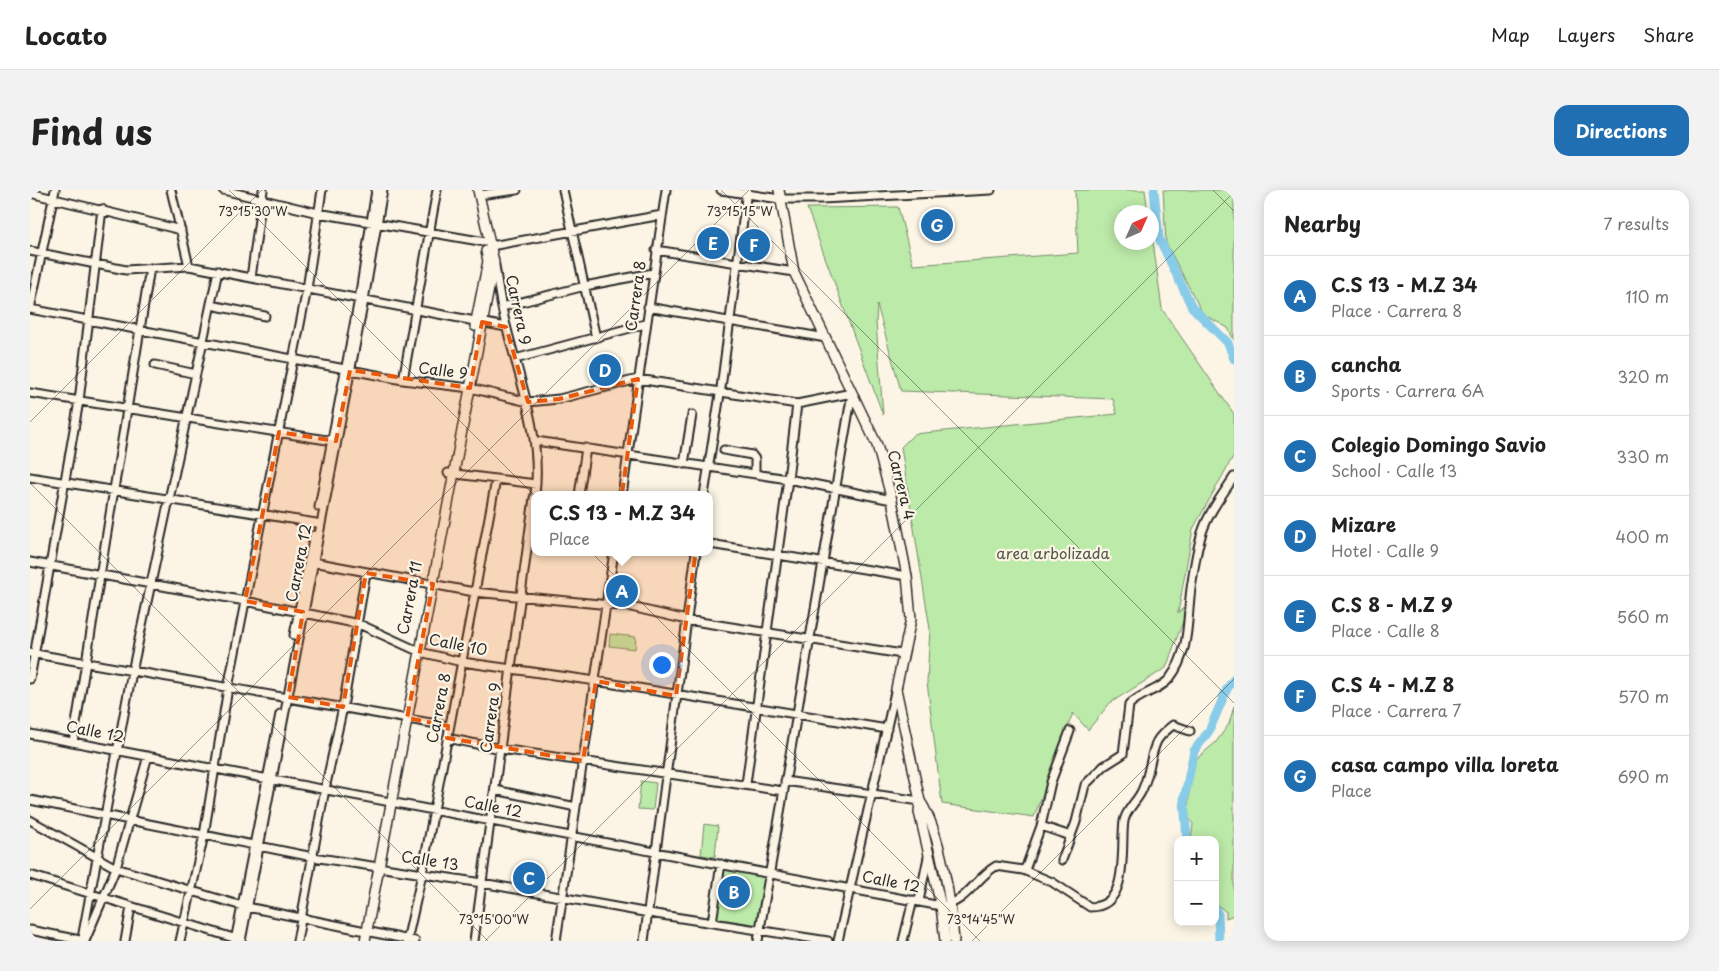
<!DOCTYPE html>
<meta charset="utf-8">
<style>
:root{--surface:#fff;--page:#f2f2f2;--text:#222;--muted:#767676;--line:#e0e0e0;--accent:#1f6fb2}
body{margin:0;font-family:"Playpen Sans",sans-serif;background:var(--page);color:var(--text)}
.controls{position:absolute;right:15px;bottom:15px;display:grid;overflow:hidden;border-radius:10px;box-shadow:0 2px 12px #0003}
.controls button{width:45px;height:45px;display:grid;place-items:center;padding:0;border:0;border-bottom:1px solid var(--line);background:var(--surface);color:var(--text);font:25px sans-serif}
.compass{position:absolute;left:1084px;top:15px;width:45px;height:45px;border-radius:50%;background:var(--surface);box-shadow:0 2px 12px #0003;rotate:45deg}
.you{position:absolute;left:631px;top:474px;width:18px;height:18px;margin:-12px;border:4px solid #fff;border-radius:50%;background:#1a73e8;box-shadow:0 0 0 8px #1a73e833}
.badge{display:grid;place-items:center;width:32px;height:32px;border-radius:50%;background:var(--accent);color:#fff;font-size:16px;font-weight:700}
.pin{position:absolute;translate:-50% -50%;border:2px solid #fff;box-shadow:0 1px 5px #0006}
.popup{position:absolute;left:501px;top:301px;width:182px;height:65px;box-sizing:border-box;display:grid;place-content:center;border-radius:10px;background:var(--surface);filter:drop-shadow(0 1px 4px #0005);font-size:16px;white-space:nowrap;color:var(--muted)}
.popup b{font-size:19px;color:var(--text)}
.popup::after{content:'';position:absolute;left:50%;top:100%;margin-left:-10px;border:10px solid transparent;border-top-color:var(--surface)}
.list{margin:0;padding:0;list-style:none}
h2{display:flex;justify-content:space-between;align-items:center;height:65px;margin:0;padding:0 20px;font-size:21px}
h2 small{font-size:16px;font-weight:400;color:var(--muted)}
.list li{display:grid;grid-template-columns:32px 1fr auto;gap:15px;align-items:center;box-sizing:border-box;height:80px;padding:0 20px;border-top:1px solid var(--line)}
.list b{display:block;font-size:19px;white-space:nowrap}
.list p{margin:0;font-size:16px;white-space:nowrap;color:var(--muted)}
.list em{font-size:16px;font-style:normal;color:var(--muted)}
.map{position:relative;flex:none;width:1204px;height:751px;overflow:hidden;border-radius:15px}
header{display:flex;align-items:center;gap:30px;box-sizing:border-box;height:70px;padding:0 25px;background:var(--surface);border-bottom:1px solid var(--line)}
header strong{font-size:24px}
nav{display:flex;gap:28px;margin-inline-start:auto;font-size:18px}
.intro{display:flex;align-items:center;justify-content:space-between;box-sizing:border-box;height:120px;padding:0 30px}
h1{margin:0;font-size:35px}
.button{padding:12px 22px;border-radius:15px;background:var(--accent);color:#fff;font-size:18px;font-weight:700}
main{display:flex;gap:30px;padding:0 30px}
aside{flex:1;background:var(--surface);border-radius:15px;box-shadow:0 2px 12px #0003}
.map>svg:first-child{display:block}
.green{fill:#bceaa9;stroke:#748a6a}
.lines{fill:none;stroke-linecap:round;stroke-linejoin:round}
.river{stroke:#88cce9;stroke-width:9}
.minor-casing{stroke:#2b2b2b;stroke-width:11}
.major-casing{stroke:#2b2b2b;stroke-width:12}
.minor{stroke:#fcf5e5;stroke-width:7}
.major{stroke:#fcf5e5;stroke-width:9}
.marked{fill:#e8590c;fill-opacity:0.2;stroke:#e8590c;stroke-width:4;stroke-dasharray:10 6;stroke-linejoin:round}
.ticks{fill:none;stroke:#2b2b2b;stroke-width:1;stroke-opacity:0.45}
.labels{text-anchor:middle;stroke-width:4.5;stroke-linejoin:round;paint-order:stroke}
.street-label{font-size:15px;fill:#2b2b2b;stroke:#fcf5e5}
.park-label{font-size:15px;fill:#4f5b4a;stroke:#fcf5e5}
.ticks-label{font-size:12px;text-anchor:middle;fill:#2b2b2b;stroke:#fcf5e5;stroke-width:4.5;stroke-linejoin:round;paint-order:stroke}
</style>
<header>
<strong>Locato</strong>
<nav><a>Map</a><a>Layers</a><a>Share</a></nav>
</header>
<div class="intro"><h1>Find us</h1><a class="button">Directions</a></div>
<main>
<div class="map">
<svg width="1204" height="751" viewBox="0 0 1204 751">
<rect width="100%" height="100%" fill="#fcf5e5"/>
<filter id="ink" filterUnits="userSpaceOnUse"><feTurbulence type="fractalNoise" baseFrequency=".02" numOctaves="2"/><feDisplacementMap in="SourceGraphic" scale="10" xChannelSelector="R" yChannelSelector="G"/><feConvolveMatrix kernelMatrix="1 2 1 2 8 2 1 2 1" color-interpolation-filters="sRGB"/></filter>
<g filter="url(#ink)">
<!-- green -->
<path class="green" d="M1045,0H1115L1118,22H1092V52H1122V44L1132,119L1204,224V265L1163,339L1148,423L1160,412L1136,478L1080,513L1058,540L1043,523L1004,627L912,614L897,492L900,439L871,257L884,244L1087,224L1083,209L871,201L847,115L846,132L853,225L777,18L868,17L883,75L1048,63Z
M1133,0H1204V150L1198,138L1173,124L1136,53Z
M580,444L606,447L605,459L579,456Z
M1204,516V725L1196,728V722L1185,713V650H1161L1163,634L1158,627L1159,604L1164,571L1186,552L1199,534Z
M611,591L626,593L623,620L608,619Z
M674,634L688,636L685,667L671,665Z
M694,680L735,686L726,735L686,730Z"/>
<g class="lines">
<!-- river -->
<path class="river" d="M1124,0L1129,48L1162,117L1198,153L1204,169
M1157,650L1154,610L1164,561L1179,541L1197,499L1204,489
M1185,719L1188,724L1189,751"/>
<defs>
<path id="minor" d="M141,0L159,76
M193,0L288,23L455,52
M533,0L566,148
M691,0L750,9H792L961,0
M0,3L151,40
M449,5L487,0
M461,56L632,25
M626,60L764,82
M0,61L96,80L159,76L476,137
M465,75C468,97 471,118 477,139C491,195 512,247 505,305
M221,88L233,0
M181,115L235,126
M472,117L555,96L623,83
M618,117L796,148
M0,119L373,190L440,198L498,212L529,209L608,189L767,214L822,203L728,751
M0,119L25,0
M485,169L615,134
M125,175L166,184
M373,190L407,0
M0,203L303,251
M506,251L758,289L862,310
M694,260L722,265L725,269V284
M654,274L662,225
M418,283L506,294
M0,287L286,333
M549,305L556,258
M592,305L636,0
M674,305L691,198L717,0
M289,317L329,109L346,0
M680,354L877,386
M278,371L444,402L601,417L657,430L872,464
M0,372L215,411L329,434L390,462L432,472L566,491L857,539
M264,445L284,345
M0,463L418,536
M0,489L49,211L72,19
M0,544L911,716C938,712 944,689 966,676L993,680L996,677L1011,636L1021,592L1040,541
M417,548L471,559L753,601
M43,552L120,78
M755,591L890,611
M716,594L758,289L767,214
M465,600L546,617
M0,610L283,667L452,693L619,723L798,751
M0,630L86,678L212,716L385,751
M1011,636L1041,646
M1032,670L1046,632L1055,595L1074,576L1093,564L1099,515C1110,503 1131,500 1140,488C1162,459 1156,425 1162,392C1164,378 1166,364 1170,350C1175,327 1191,307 1204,287
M993,680L1022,692L1060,717C1101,717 1090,657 1094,631C1096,619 1109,610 1113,598C1120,583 1120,565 1127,551C1131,544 1137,540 1143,535L1160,541
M0,685L210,750
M889,711L898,667
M682,732L691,674
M0,740L55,751
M55,751L53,743L102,482L188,81
M55,751L86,678L118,566
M95,751L101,717
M150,751L174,645L198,498L277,99L292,0
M205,751L250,524
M211,751L334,110L353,0
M267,751L295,599L313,517L336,383
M377,751L392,684L466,290
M444,751L504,308
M526,751L584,362
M614,751L666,362
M808,751L865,502
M873,751L883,710"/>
<path id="major" d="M749,0L764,82L847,255L862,310L877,386L881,429L866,499L890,611L889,622L911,716L915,751
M445,136L458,71L456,61
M890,611C911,642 921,713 924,751
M335,751L464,72L448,0"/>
</defs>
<!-- minor casing -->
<use href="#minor" class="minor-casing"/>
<!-- major casing -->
<use href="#major" class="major-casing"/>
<!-- minor -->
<use href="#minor" class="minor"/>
<!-- major -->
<use href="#major" class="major"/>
</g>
</g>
<!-- marked area -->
<path class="marked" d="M452,132L476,137L498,212L529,209L608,189L587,340L667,352L646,506L566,491L553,571L417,548L418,536L377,528L403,394L336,383L313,517L258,507L273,422L215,411L249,242L306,251L320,180L440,198Z"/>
<!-- ticks -->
<path class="ticks" d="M199,0L950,751M691,0L1204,513M1183,0L1204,21M0,232L232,0M0,293L458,751M0,719L719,0M455,751L1204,2M942,751L1204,489"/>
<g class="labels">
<!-- street labels -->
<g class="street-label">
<text transform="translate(606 106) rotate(-82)" y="5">Carrera 8</text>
<text transform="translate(488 120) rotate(78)" y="5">Carrera 9</text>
<text transform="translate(413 181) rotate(7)" y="5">Calle 9</text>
<text transform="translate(871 295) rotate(76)" y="5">Carrera 4</text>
<text transform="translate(269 373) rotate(-79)" y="5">Carrera 12</text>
<text transform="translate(380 408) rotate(-79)" y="5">Carrera 11</text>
<text transform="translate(428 455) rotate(11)" y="5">Calle 10</text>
<text transform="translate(409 518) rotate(-79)" y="5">Carrera 8</text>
<text transform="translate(461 528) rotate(-82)" y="5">Carrera 9</text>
<text transform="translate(65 542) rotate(11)" y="5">Calle 12</text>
<text transform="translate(463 617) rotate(11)" y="5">Calle 12</text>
<text transform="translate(400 671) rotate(9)" y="5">Calle 13</text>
<text transform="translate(861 692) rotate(11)" y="5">Calle 12</text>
</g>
<!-- park labels -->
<g class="park-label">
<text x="1023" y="369">area arbolizada</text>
</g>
</g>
<g class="ticks-label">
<text x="223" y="26">73°15'30"W</text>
<text x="710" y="26">73°15'15"W</text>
<text x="464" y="734">73°15'00"W</text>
<text x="951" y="734">73°14'45"W</text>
</g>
</svg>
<div class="controls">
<button>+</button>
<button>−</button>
</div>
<svg class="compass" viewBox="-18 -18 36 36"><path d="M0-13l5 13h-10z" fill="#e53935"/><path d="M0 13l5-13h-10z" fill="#767676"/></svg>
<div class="you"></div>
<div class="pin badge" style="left:592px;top:401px">A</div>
<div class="popup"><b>C.S 13 - M.Z 34</b>Place</div>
<div class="pin badge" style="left:704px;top:702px">B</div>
<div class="pin badge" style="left:499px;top:688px">C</div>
<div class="pin badge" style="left:575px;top:180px">D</div>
<div class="pin badge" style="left:683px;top:53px">E</div>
<div class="pin badge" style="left:724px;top:55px">F</div>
<div class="pin badge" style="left:907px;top:35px">G</div>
</div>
<aside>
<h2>Nearby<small>7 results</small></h2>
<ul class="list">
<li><span class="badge">A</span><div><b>C.S 13 - M.Z 34</b><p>Place · Carrera 8</p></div><em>110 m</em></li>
<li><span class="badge">B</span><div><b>cancha</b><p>Sports · Carrera 6A</p></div><em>320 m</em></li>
<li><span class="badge">C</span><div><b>Colegio Domingo Savio</b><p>School · Calle 13</p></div><em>330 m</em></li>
<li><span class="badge">D</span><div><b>Mizare</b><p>Hotel · Calle 9</p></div><em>400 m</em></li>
<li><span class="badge">E</span><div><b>C.S 8 - M.Z 9</b><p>Place · Calle 8</p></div><em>560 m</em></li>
<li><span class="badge">F</span><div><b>C.S 4 - M.Z 8</b><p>Place · Carrera 7</p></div><em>570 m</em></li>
<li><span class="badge">G</span><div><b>casa campo villa loreta</b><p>Place</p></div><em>690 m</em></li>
</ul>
</aside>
</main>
